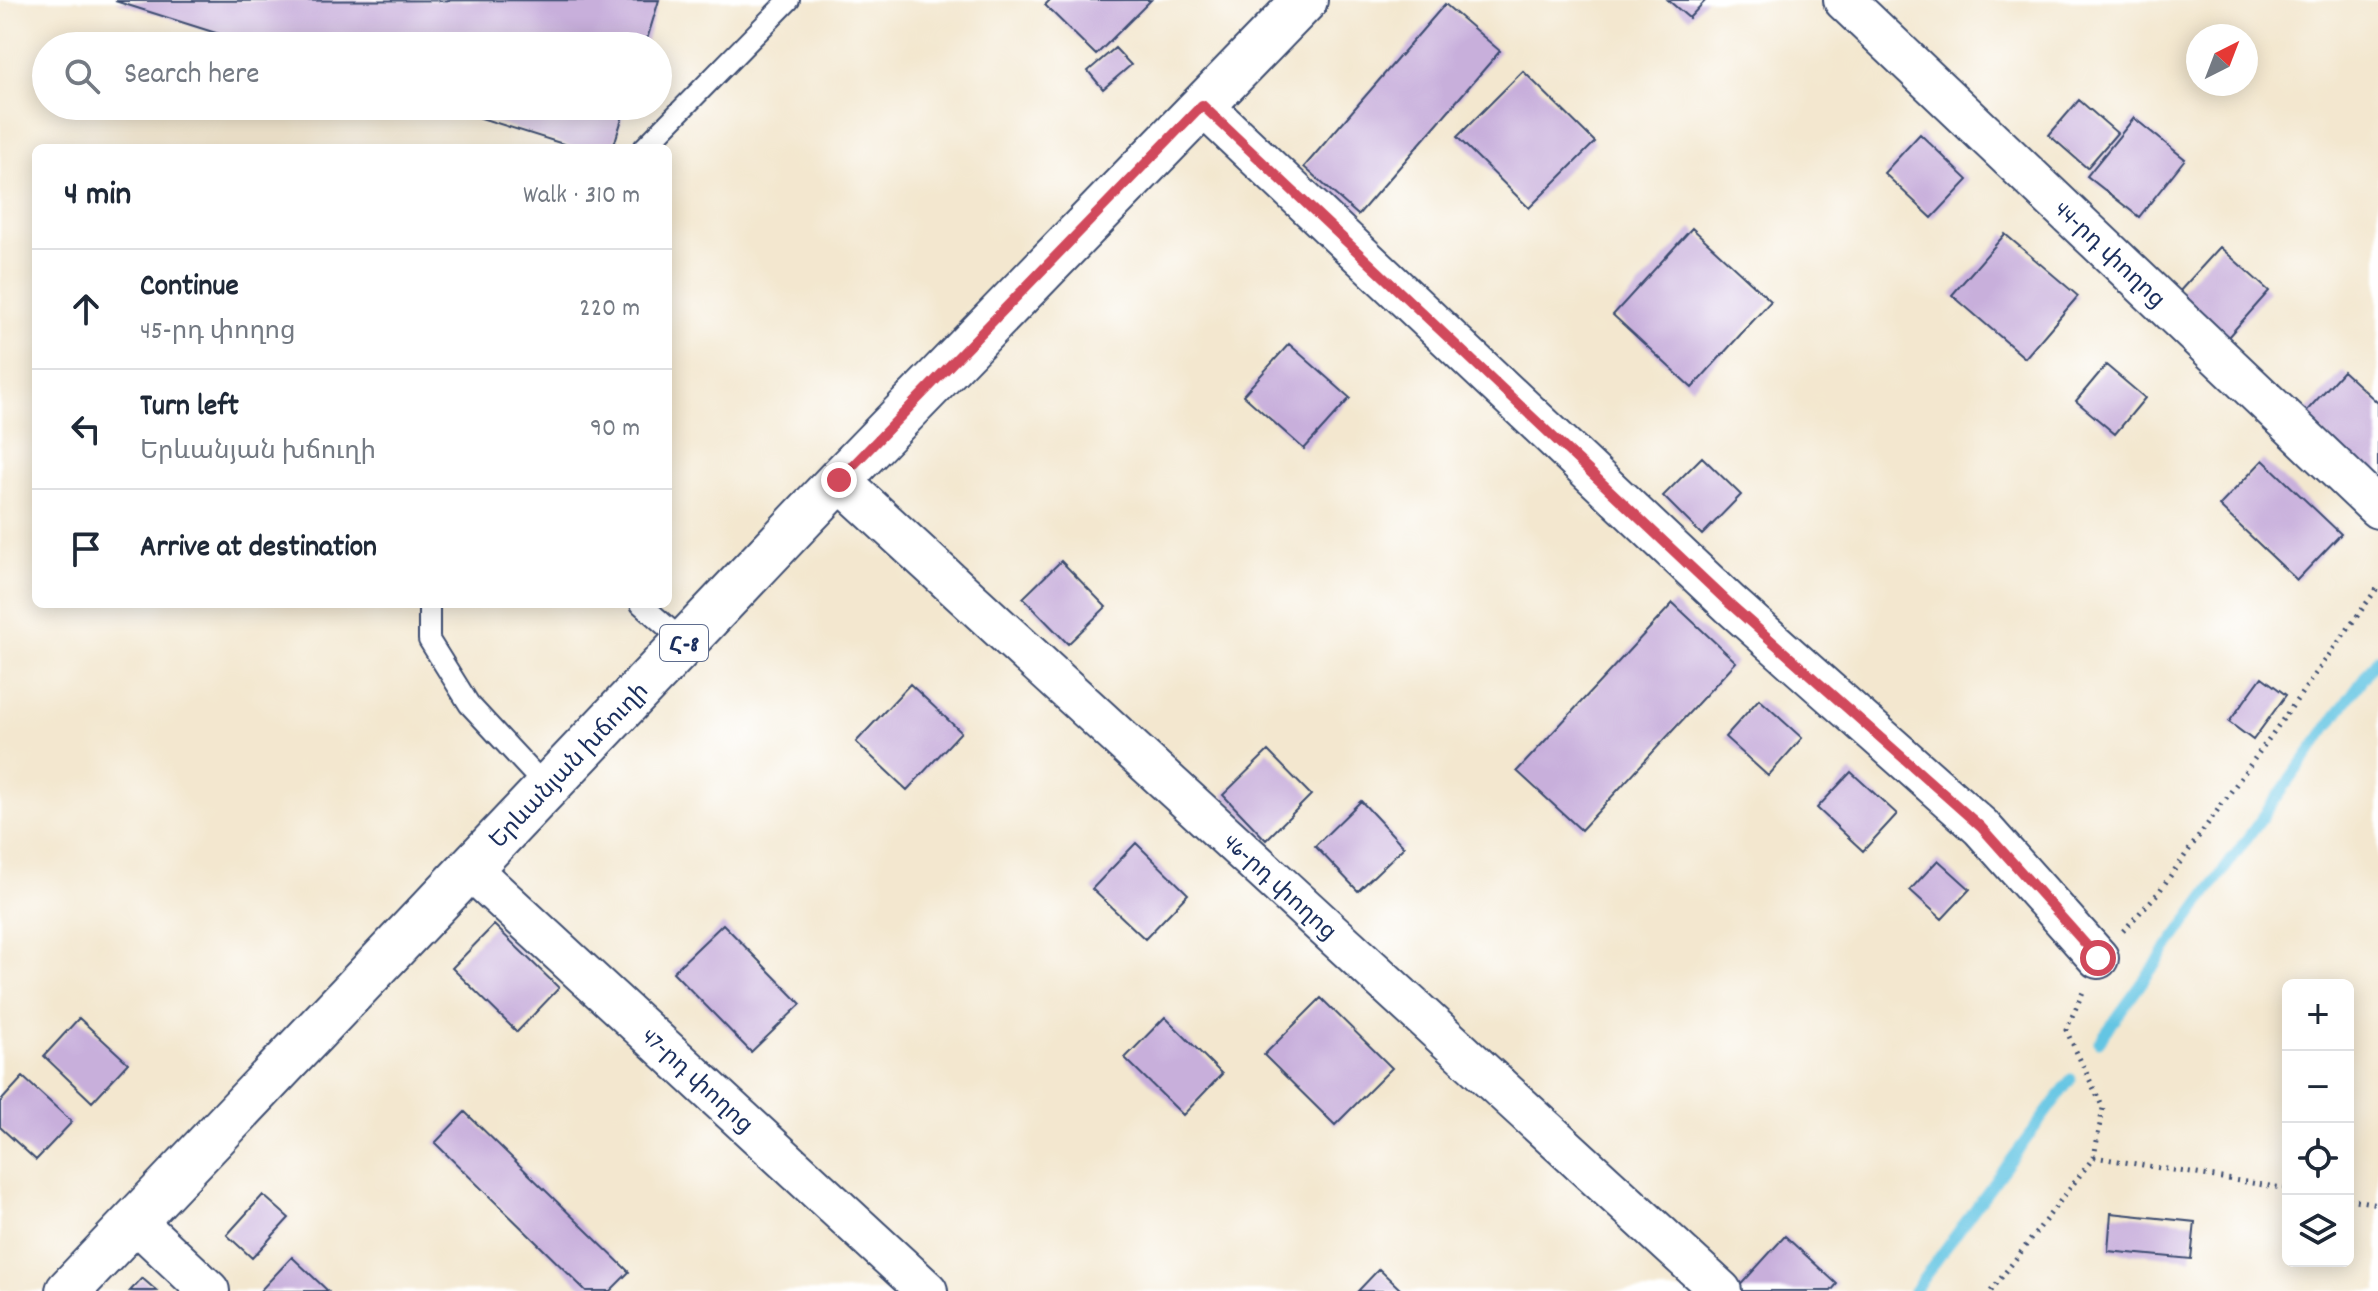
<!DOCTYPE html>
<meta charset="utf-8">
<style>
:root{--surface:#fff;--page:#f6f6f7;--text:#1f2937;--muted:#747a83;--line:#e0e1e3}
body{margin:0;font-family:Dekko,"Noto Sans Armenian",sans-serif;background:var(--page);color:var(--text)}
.controls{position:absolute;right:24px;bottom:24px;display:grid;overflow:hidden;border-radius:12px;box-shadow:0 4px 20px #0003}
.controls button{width:72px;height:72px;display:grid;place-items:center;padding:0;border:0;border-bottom:2px solid var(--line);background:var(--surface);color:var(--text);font:40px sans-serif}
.compass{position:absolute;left:2186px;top:24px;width:72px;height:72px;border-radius:50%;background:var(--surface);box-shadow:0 4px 20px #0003;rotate:42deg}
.stop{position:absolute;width:24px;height:24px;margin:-18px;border:6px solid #d1495b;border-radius:50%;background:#fff}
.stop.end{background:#d1495b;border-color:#fff;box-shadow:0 2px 8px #0008}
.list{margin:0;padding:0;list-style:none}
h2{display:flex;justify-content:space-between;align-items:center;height:104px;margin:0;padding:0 32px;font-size:34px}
h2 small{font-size:26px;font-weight:400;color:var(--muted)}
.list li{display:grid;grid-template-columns:52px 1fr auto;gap:24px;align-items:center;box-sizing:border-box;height:120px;padding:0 32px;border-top:2px solid var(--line)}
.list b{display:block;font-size:30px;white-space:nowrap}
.list p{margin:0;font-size:26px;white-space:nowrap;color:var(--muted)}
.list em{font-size:26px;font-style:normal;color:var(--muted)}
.icon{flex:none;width:44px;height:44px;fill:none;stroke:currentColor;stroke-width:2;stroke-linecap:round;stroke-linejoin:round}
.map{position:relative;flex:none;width:2378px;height:1291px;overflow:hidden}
.search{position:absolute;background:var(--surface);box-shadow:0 4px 20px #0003;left:32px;top:32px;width:640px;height:88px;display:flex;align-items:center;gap:20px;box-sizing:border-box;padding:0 28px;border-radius:44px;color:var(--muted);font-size:30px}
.panel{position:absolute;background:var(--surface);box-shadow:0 4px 20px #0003;left:32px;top:144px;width:640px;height:464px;border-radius:12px}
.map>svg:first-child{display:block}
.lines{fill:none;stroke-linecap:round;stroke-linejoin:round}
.stream{stroke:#64c5e3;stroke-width:11}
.building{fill:#c8afdb}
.lane-casing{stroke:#3b4b6f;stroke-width:24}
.street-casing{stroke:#3b4b6f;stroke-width:44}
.primary-casing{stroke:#3b4b6f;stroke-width:48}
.path{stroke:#3b4b6f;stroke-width:5;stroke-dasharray:2 6;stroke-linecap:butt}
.lane{stroke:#fff;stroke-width:20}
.street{stroke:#fff;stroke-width:40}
.primary{stroke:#fff;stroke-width:44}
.route{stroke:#d1495b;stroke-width:10}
.labels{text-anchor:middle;stroke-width:6;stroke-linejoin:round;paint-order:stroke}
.shield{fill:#fff;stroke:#5f6d8e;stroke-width:2}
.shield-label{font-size:22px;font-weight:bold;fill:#1b2f5e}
.street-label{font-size:24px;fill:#1b2f5e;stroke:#fff}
</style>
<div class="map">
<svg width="2378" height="1291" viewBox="0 0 2378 1291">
<rect width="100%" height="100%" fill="#fff"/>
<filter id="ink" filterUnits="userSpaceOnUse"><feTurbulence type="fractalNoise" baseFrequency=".0125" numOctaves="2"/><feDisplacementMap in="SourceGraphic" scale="16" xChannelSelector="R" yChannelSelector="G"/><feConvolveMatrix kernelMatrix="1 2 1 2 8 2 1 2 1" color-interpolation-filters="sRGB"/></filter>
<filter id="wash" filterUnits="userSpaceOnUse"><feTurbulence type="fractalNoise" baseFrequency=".006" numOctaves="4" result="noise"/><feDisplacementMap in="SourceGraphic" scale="32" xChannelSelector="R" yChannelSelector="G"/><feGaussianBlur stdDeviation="1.8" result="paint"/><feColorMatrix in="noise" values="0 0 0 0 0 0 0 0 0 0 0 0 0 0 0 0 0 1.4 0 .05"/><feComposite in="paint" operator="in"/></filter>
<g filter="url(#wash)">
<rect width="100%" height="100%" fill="#f3e7cf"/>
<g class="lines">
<!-- stream -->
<path class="stream" d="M2099,1042L2378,658
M1914,1291L2071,1079"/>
</g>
<g id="blocks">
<!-- building -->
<path class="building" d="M659,0L645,46H257L115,1Z
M1050,0H1151L1096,55L1045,5Z
M1668,0H1706L1689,18Z
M1445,4L1500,51L1358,215L1304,167Z
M1115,48L1131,65L1103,89L1088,71Z
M1523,71L1595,142L1529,208L1457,137Z
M2079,100L2117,133L2087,168L2049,135Z
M626,106L613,148H576L446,107Z
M2134,118L2185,159L2139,217L2087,176Z
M1920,134L1968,180L1932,218L1884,173Z
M1692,228L1771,301L1692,388L1613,315Z
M2005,234L2078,296L2025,358L1952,295Z
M2220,247L2269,291L2228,337L2178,293Z
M1289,344L1350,398L1304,449L1243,395Z
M2106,365L2145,398L2115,434L2076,401Z
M2343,371L2378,403V483L2303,415Z
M1702,457L1741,495L1702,535L1663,496Z
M2263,460L2341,534L2297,580L2219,506Z
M1061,561L1106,607L1068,644L1023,598Z
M1673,603L1736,662L1581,830L1517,771Z
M2262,677L2286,695L2253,740L2229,722Z
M910,684L961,732L907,790L856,742Z
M1759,699L1802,738L1768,776L1725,737Z
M1268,751L1311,795L1266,840L1223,795Z
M1851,772L1897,814L1863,851L1817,808Z
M1361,801L1404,847L1358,891L1315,846Z
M1136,843L1188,894L1145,939L1092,889Z
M1938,860L1970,889L1942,919L1910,890Z
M723,924L801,1004L751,1052L673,972Z
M494,925L559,988L517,1032L452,968Z
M1321,998L1392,1068L1335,1125L1264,1055Z
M1165,1017L1222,1074L1183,1115L1125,1058Z
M79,1018L128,1063L92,1102L44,1056Z
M23,1077L72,1122L36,1160L0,1127V1102Z
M465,1112L629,1272L610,1291H586L435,1143Z
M263,1195L289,1218L252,1258L227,1235Z
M2111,1213L2195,1222L2191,1259L2108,1251Z
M1785,1236L1837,1284L1831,1291H1735Z
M292,1257L328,1291H260Z
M1379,1269L1402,1291H1358Z
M142,1278L157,1291H130Z"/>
</g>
</g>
<g filter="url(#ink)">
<use href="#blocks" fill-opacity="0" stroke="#3b4b6f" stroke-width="2"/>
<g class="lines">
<defs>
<path id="lane" d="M644,148L789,0
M429,604V640L469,704L546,787
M641,604L684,642"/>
<g id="street">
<path id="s1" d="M1844,0L2378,508"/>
<path d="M1202,105L1730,604L1981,827L2098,958"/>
<path id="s2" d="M839,480L1721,1291"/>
<path id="s3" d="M469,868L927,1291"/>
<path d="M134,1220L209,1291"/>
</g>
<g id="primary">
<path id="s4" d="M68,1291L839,480L1305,0"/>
</g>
</defs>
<!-- lane casing -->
<use href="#lane" class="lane-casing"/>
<!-- street casing -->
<use href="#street" class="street-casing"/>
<!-- primary casing -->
<use href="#primary" class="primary-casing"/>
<!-- path -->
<path class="path" d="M2123,931L2158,893L2378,587
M2094,1157L2288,1189
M2348,1199L2378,1204
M1991,1291L2094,1157L2103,1108L2066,1030L2083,992"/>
<!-- lane -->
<use href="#lane" class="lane"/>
<!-- street -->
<use href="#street" class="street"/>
<!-- primary -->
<use href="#primary" class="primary"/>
</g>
</g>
<g class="lines" filter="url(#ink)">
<!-- route -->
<path class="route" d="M839,480L1202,105L1730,604L1981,827L2098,958"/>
</g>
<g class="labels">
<!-- shield labels -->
<rect class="shield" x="660" y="625" width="48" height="36" rx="6"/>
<g class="shield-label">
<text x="684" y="651">Հ-8</text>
</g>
<!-- street labels -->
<g class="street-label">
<text dy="8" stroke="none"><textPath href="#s1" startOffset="368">44-րդ փողոց</textPath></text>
<text dy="8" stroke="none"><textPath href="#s4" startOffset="726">Երևանյան խճուղի</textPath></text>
<text dy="8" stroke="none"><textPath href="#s2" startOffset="600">46-րդ փողոց</textPath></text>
<text dy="8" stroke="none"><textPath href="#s3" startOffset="312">47-րդ փողոց</textPath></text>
</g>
</g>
</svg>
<div class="controls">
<button>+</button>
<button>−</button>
<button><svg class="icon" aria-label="locate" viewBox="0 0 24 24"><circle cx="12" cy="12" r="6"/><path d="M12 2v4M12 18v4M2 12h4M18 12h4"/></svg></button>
<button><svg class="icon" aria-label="layers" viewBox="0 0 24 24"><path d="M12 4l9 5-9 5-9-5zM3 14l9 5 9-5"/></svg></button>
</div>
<svg class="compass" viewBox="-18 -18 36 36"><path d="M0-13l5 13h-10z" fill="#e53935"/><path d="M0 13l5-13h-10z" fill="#747a83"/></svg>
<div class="stop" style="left:2098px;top:958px"></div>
<div class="stop end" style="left:839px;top:480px"></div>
<div class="search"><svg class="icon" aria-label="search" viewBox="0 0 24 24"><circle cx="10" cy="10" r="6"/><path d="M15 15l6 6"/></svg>Search here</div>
<section class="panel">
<h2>4 min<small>Walk · 310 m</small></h2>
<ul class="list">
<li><svg class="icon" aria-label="ahead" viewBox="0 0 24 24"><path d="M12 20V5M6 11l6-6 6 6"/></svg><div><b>Continue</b><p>45-րդ փողոց</p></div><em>220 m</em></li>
<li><svg class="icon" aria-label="left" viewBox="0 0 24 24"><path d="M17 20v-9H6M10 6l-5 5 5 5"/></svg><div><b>Turn left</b><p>Երևանյան խճուղի</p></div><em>90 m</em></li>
<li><svg class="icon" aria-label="arrive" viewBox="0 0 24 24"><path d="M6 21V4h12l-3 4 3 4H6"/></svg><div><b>Arrive at destination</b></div></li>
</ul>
</section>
</div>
